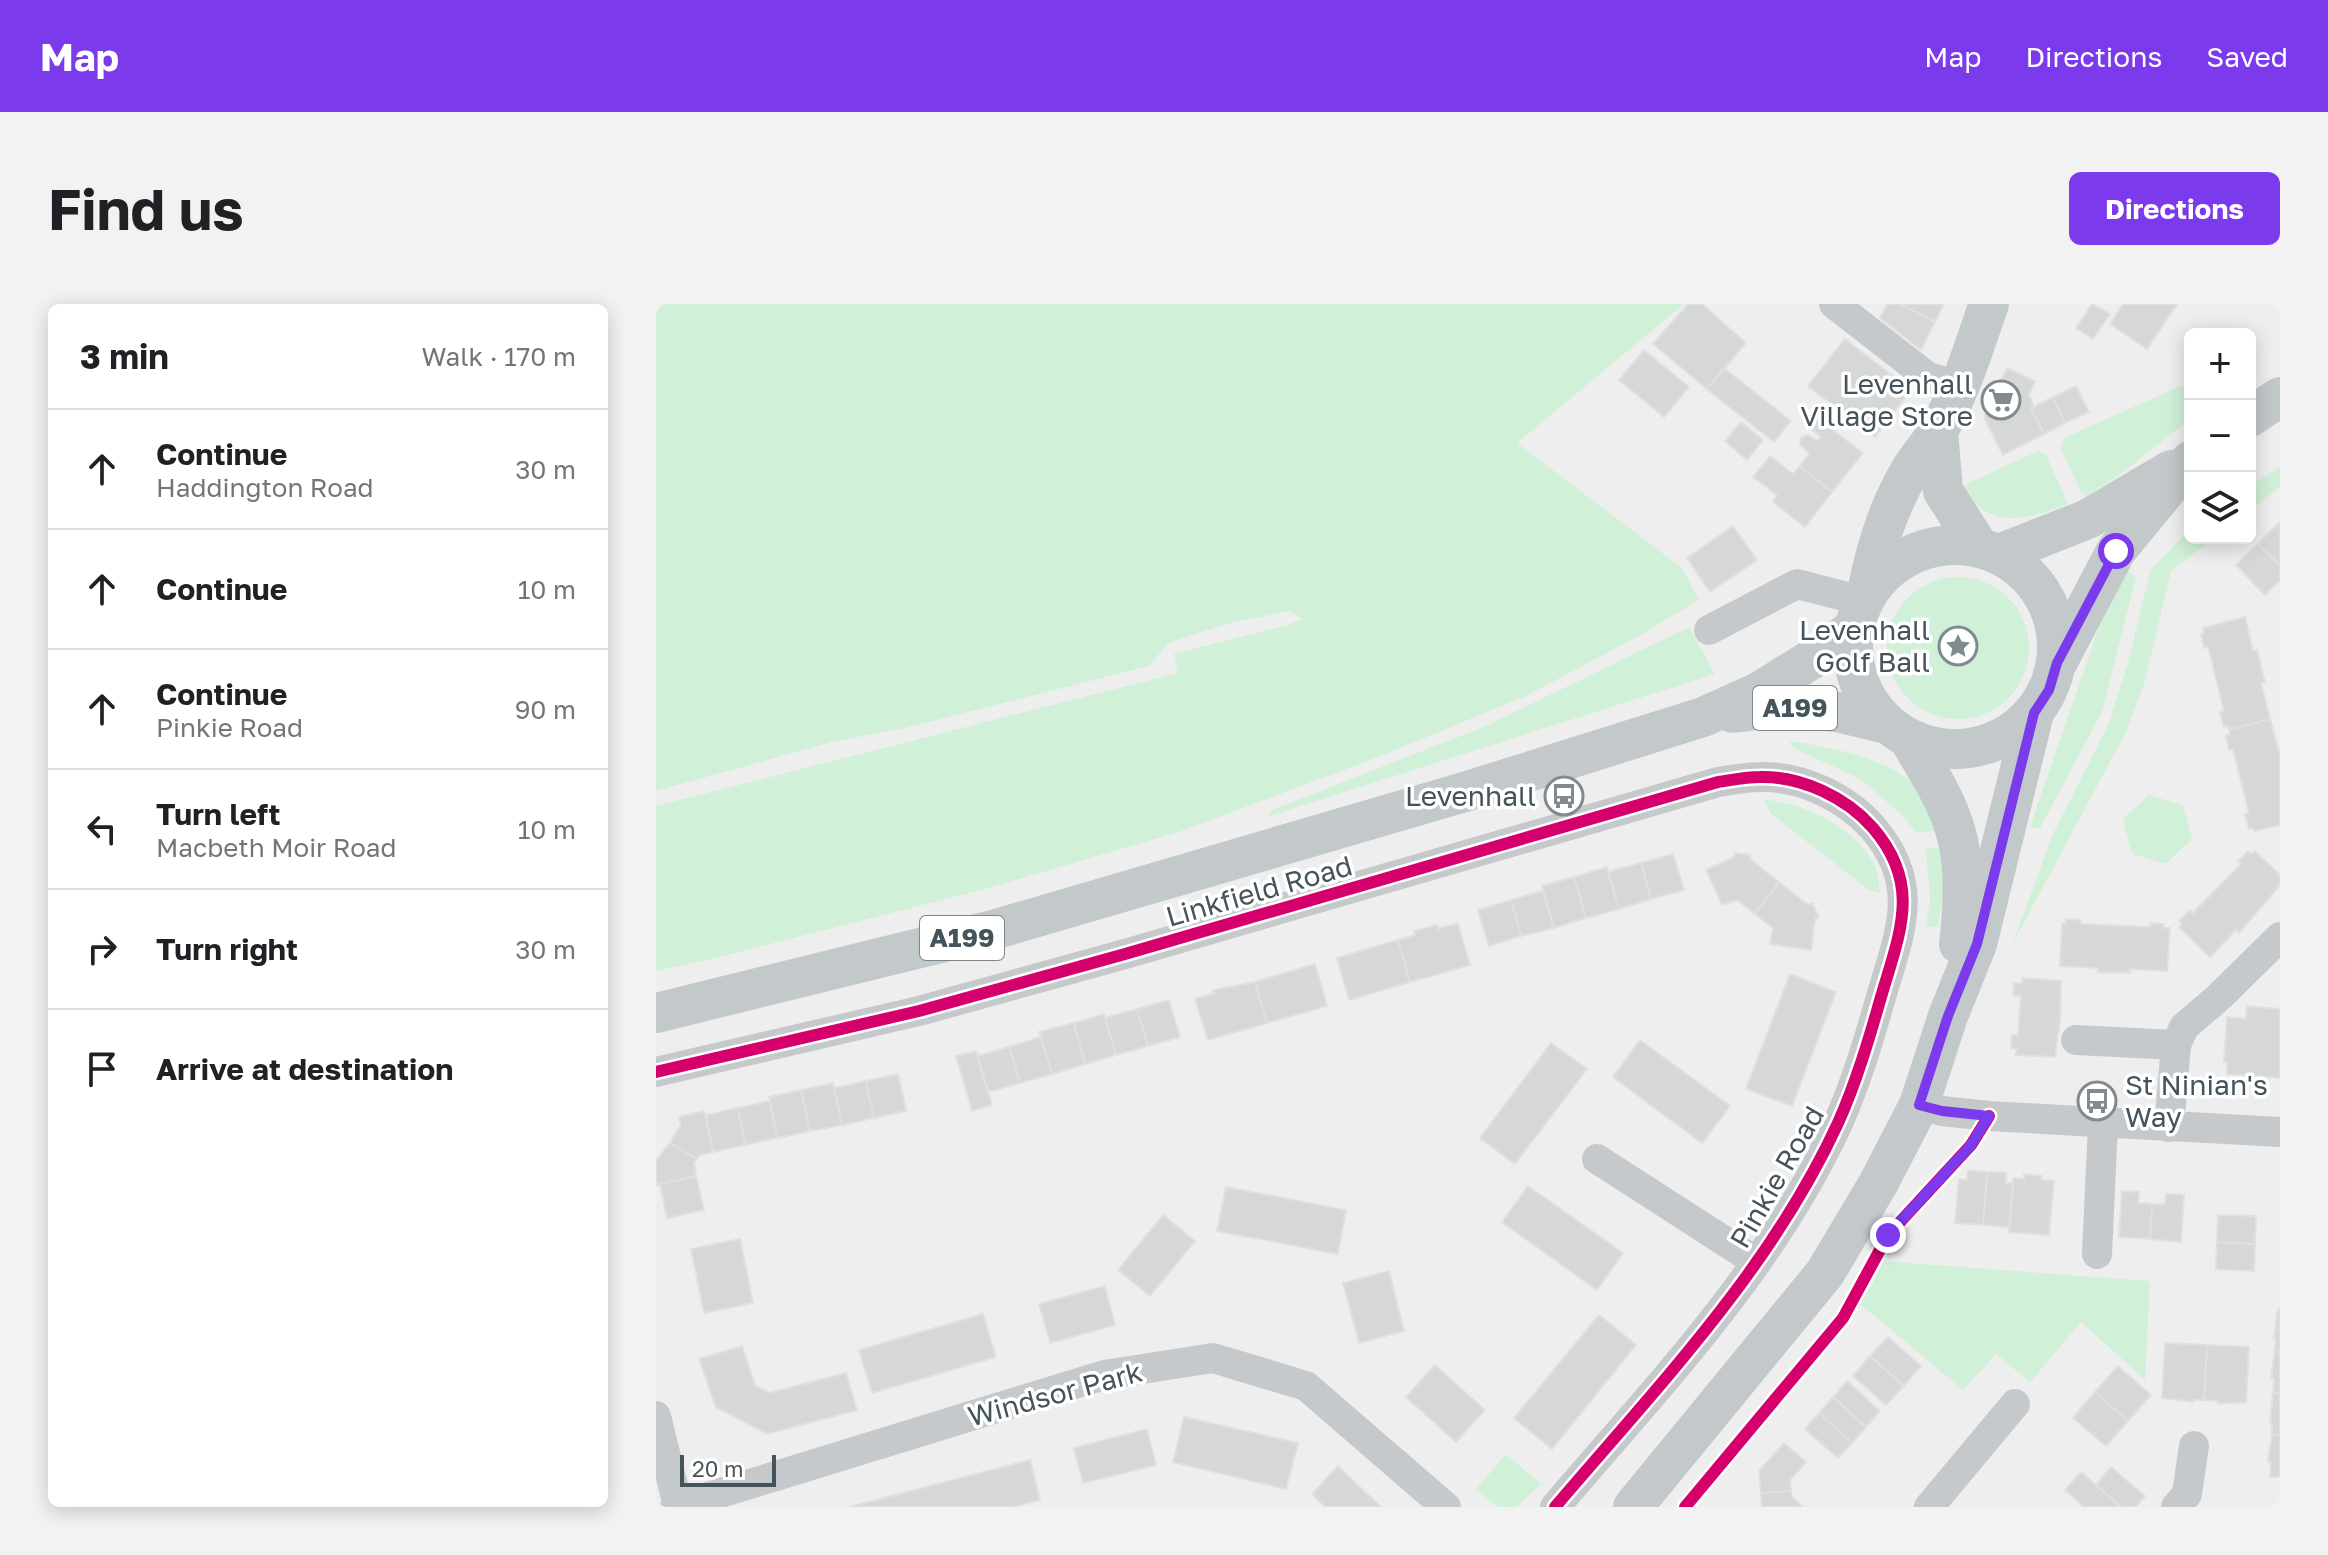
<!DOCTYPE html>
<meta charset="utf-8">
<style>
:root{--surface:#fff;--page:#f2f2f2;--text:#202124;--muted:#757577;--line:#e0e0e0;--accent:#7c3aed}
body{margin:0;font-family:"Golos Text",sans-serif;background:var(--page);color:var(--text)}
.controls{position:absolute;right:24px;top:24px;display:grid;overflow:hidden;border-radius:12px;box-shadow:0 4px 20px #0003}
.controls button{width:72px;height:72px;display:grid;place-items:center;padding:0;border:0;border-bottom:2px solid var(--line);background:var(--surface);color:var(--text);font:40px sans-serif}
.scale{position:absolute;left:24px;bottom:20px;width:96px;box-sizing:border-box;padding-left:8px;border:4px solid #45545c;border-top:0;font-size:22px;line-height:28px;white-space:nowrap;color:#45545c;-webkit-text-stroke:6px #fff;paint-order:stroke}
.stop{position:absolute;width:24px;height:24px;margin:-18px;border:6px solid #7c3aed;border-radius:50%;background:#fff}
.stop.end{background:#7c3aed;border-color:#fff;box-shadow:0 2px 8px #0008}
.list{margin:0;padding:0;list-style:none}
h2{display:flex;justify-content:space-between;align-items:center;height:104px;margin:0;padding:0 32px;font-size:34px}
h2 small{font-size:26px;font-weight:400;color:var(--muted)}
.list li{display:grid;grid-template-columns:52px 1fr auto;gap:24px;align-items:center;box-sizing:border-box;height:120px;padding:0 32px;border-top:2px solid var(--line)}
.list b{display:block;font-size:30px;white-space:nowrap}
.list p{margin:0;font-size:26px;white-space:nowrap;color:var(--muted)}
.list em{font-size:26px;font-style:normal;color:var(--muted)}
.icon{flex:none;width:44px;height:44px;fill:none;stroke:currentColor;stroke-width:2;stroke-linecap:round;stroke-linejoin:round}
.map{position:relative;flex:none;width:1624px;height:1203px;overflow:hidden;border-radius:12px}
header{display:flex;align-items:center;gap:48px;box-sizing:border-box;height:112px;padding:0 40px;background:var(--accent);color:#fff}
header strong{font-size:38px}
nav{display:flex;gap:44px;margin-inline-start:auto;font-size:28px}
.intro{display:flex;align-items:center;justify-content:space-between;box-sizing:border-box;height:192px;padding:0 48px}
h1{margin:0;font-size:56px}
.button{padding:20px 36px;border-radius:12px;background:var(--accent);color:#fff;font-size:28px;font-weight:700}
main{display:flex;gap:48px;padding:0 48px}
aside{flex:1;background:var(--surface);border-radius:12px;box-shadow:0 4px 20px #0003}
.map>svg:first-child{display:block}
.green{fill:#d1f0d8}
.building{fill:#d6d7d7;stroke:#e0e0e1;stroke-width:2}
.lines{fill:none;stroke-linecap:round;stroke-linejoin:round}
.minor{stroke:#c5c9cb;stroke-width:30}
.major{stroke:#c3c8ca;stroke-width:40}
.cycleway-casing{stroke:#fff;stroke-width:17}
.cycleway{stroke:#d6006c;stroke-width:12}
.route{stroke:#7c3aed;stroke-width:10}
.labels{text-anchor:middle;stroke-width:7;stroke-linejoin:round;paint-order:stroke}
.shield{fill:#fff;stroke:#7d878d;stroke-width:2}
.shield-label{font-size:26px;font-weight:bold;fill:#45545c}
.poi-label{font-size:28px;fill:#45545c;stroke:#fff;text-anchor:end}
.street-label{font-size:28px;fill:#45545c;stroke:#fff}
</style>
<header>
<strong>Map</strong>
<nav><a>Map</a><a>Directions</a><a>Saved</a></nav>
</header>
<div class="intro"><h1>Find us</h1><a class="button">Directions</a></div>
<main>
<aside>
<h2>3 min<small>Walk · 170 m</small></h2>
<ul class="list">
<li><svg class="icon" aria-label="ahead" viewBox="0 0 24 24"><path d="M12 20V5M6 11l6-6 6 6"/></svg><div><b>Continue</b><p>Haddington Road</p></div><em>30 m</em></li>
<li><svg class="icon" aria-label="ahead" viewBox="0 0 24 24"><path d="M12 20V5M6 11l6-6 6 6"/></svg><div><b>Continue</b></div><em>10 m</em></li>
<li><svg class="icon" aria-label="ahead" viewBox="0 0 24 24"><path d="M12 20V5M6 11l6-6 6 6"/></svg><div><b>Continue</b><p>Pinkie Road</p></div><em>90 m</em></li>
<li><svg class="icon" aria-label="left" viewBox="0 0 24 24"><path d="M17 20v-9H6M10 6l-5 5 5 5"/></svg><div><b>Turn left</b><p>Macbeth Moir Road</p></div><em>10 m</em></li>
<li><svg class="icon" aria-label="right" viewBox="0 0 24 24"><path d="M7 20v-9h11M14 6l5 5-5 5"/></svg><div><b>Turn right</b></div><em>30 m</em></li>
<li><svg class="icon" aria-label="arrive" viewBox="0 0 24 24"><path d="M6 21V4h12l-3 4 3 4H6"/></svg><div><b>Arrive at destination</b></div></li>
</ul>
</aside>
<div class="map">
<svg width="1624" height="1203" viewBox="0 0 1624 1203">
<rect width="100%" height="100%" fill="#efeeee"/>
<!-- green -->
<path class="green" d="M0,0H1028L861,139L1026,264L1043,296L981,333L870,392L717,455L523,528L329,585L59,654L0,667V502L522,369L518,350L632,321L646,315L634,307L574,319L512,339L493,362L249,424L176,438L0,487Z
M1534,78V115L1462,172L1430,192L1425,188L1404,143L1408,134Z
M1382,147L1390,151L1412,200C1368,217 1336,226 1304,183Z
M1624,163V183L1594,206V182Z
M1534,225V234H1558L1515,267L1489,377L1471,426L1356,641L1397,530L1453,419L1472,358L1495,265Z
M1470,265L1480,273L1446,408L1384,524L1374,523L1453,294Z
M1231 344a71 71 0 1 1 142 0a71 71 0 1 1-142 0Z
M1033,323L1059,370L613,512L616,506L830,422Z
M1133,437C1170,442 1241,455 1264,488C1272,499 1278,513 1285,526L1264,529L1260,528L1243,508L1203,474L1139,445Z
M1493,491L1527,501L1536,535L1510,560L1476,550L1467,515Z
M1108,496C1147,497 1204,526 1220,564C1223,571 1223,581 1224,589L1213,586L1114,509Z
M1289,543L1288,585L1282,623L1270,622L1274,595L1270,545Z
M1226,957L1494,977L1489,1076L1425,1018L1374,1078L1340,1050L1307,1086L1203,999Z
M850,1150L885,1180L861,1203H842L820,1185Z"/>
<!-- building -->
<path class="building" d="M1032,0H1046L1090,39L1051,85L997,40Z
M1231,0H1243L1279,18L1265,46L1224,14Z
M1243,0H1288L1279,18Z
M1436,0L1454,10L1437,35L1420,24Z
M1467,0H1521L1491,45L1454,20Z
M1189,35L1255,86L1219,133L1152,82Z
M988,46L1033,83L1008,113L963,76Z
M1068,64L1135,117L1118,138L1051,85Z
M1351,64L1379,77L1373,91L1378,103L1375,104L1388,130L1347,151L1328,113Z
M1420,82L1433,108L1409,119L1397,93Z
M1397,93L1409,119L1388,130L1375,104Z
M1155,109L1207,149L1176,188L1144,162L1153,150L1144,140L1145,134L1151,131L1161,136L1165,133L1148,119Z
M1085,118L1107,136L1091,156L1069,137Z
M1114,152L1137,170L1144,162L1176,188L1149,223L1117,198L1121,191L1097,173Z
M1624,218V262L1602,240Z
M1077,222L1101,256L1054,288L1031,254Z
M1602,240L1624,262V276L1609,291L1580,261Z
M1589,313L1597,347L1601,346L1609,378L1605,379L1614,415L1573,426L1572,422L1568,423L1564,408L1568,407L1552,342L1548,344L1545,330L1548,329L1547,324Z
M1614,415L1624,451V521L1598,527L1597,524L1593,525L1589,510L1593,509L1577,445L1573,446L1570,432L1574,431L1573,426Z
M1592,547L1595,550L1599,547L1624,571V581L1583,629L1580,626L1554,653L1523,623L1526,620L1523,617L1534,606L1537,609L1585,560L1582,557Z
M1079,549L1094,551V555L1123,578L1099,610L1081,596L1066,601L1050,566L1078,553Z
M1017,550L1028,586L995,595L985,559Z
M985,559L995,595L963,605L952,568Z
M951,563L963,605L930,614L918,573Z
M918,573L930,614L898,624L886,582Z
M1123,578L1152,601L1156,599L1163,613L1159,615L1155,646L1114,640L1117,624L1099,610Z
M887,587L898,624L865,632L855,596Z
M855,596L865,632L833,642L822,606Z
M1410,615L1425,616V620L1494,623V619L1508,620V624H1514L1511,667L1474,665V669L1442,668V664L1404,662L1406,619L1410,620Z
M802,619L814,661L754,678L742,636L759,631L758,627L781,621L782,625Z
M742,636L754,678L693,696L681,654Z
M659,660L671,702L611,719L599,678Z
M1134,670L1180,688L1136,802L1090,785Z
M1366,674L1405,677L1404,717L1399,753L1360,751L1361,745L1355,744L1356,731H1362L1365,692L1357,691L1358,679H1366Z
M599,678L611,719L552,736L539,695L558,689L557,686Z
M513,696L524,733L492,742L481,705Z
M1591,702L1624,705V774L1571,770V758H1568L1571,713L1590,715Z
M481,705L492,742L460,751L449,714Z
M448,710L460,751L429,760L418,719Z
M418,719L429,760L396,770L383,728Z
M385,733L396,770L364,779L353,743Z
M984,736L1074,802L1046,839L957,773Z
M895,739L931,765L859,860L824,834Z
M353,743L364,779L332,788L321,752Z
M320,747L336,801L316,807L300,752Z
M242,770L250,807L218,814L210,777Z
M210,777L218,814L186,821L178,784Z
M177,779L186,821L154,827L145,786Z
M145,786L154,827L121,834L113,793Z
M114,797L121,834L89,841L82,804Z
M82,804L89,841L57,848L50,811Z
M48,807L57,848L44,851L41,855L14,839L25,821L23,813Z
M14,839L41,855L38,859L40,872L0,881V857Z
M1312,866L1331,868L1327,921L1299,919L1303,875L1311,876Z
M1331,868L1350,869V879H1357L1354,923L1327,921Z
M1368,870L1386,872L1385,876L1398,877L1393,931L1353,928L1357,874L1368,875Z
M40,872L48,906L11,914L4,880Z
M872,882L967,949L941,986L846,918Z
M570,883L690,906L682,950L561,927Z
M1466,887L1483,888L1482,899L1496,900L1494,935L1463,933Z
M1510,890L1528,891L1525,938L1494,935L1496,900H1509Z
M507,911L539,937L494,992L462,966Z
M1562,911L1600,912L1599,940L1561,938Z
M84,935L97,999L48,1009L35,945Z
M1561,938L1599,940L1598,967L1560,965Z
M733,967L748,1027L703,1039L687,979Z
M449,982L459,1021L394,1039L383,1000Z
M1622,1005H1624V1047H1619L1620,1035H1618Z
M327,1010L340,1053L216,1089L203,1046Z
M943,1011L980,1041L896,1145L858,1114Z
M1232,1033L1265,1062L1248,1082L1214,1052Z
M1509,1039L1551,1041L1548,1096H1537V1098L1506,1094Z
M1551,1041L1593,1043L1590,1098L1562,1100V1097L1548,1096Z
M86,1042L99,1081L113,1089L190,1069L201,1106L111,1130L60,1103L43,1055Z
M1619,1047H1624V1089H1617L1618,1074H1615Z
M1214,1052L1248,1082L1230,1101L1197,1072Z
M779,1061L829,1106L800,1138L750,1093Z
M1462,1062L1495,1091L1472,1117L1439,1088Z
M1191,1077L1224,1107L1210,1123L1177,1093Z
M1439,1088L1472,1117L1450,1142L1417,1114Z
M1617,1089H1624V1131H1616V1120L1614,1119Z
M1177,1093L1210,1123L1196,1139L1163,1109Z
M1163,1109L1196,1139L1182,1154L1149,1125Z
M528,1113L642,1139L630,1185L517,1158Z
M491,1125L500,1161L427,1179L418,1144Z
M1616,1131H1624V1173H1614L1615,1159L1612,1158Z
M1128,1139L1150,1158L1134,1176L1135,1187L1105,1189L1103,1167Z
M374,1156L384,1196L356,1203H193Z
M682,1162L725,1203H669L656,1190Z
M1455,1163L1489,1192L1480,1203H1465L1440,1181Z
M1425,1168L1440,1181L1465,1203H1428L1409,1186Z
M1135,1187L1136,1193L1147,1203H1106L1105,1189Z"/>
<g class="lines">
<!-- minor -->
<path class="minor" d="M1178,0L1272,73L1303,82
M1053,326L1141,280L1207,297
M1420,736L1520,741
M0,768L263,707L469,650L1062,478C1076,476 1090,473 1104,473C1145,472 1190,493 1217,524C1266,581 1244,628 1225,693C1213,735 1200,779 1182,819C1115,965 1002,1082 899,1203
M1263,801L1286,807L1333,812L1624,828
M1513,823L1520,741L1528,723L1564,692L1624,633
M941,855L1101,958
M1441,950L1447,820
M0,1112L22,1202
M19,1203L448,1071L557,1054L650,1082L790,1203
M1273,1203L1359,1100
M1520,1203L1531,1190L1538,1142"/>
<!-- major -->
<path class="major" d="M1594,113L1624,93
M1282,127L1287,187L1323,243
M1197 343a102 102 0 1 1 204 0a102 102 0 1 1-204 0Z
M1343,250L1432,215L1515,166
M1211,289C1219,246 1231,205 1254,167C1262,153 1274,141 1282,127C1305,87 1318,42 1333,0
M1401,359L1460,247L1534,157
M1077,409L1124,403L1181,408L1231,420
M1253,435C1270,465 1291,495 1300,529C1310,562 1307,606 1303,640
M0,709L337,626L805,489L1047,413L1103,388L1156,355L1198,324
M977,1203L1169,969L1222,880L1263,801L1292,712L1321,640L1378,409"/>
<defs>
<path id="cycleway" d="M0,768L263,707L469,650L1062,478C1076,476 1090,473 1104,473C1145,472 1190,493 1217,524C1266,581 1244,628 1225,693C1213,735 1200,779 1182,819C1115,965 1002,1082 899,1203
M1029,1203L1187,1014L1232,931L1315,841L1333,812"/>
</defs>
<!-- cycleway casing -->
<use href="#cycleway" class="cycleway-casing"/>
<!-- cycleway -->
<use href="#cycleway" class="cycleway"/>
</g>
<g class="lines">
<!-- route -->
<path class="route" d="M1232,931L1315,841L1333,812L1286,807L1263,801L1292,712L1321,640L1378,409L1393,386L1401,359L1460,247"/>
</g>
<!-- icons -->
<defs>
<symbol id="supermarket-ring" viewBox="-11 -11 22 22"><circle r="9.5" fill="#fff" stroke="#808a8f" stroke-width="1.5"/><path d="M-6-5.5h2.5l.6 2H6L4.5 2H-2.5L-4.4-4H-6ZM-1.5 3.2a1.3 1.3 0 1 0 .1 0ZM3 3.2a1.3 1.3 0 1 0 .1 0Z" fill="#808a8f"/></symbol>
<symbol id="sight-ring" viewBox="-11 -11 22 22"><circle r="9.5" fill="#fff" stroke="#808a8f" stroke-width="1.5"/><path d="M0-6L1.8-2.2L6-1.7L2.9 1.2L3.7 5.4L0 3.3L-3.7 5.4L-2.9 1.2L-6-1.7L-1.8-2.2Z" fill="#808a8f"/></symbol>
<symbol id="bus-ring" viewBox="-11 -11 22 22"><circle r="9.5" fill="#fff" stroke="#808a8f" stroke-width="1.5"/><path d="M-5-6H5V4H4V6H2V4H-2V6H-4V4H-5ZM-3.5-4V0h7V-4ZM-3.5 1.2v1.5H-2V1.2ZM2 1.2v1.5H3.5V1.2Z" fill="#808a8f"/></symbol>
</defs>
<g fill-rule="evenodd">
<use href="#supermarket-ring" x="1323" y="74" width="44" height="44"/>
<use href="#sight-ring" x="1280" y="320" width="44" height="44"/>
<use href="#bus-ring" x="886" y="470" width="44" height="44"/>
<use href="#bus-ring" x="1419" y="775" width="44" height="44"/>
</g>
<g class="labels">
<!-- shield labels -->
<g class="shield">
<rect x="1097" y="382" width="84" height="44" rx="6"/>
<rect x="264" y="612" width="84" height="44" rx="6"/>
</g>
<g class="shield-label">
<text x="1139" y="413">A199</text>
<text x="306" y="643">A199</text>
</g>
<!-- poi labels -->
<g class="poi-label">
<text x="1317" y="90">Levenhall<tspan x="1317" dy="32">Village Store</tspan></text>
<text x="1274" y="336">Levenhall<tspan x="1274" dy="32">Golf Ball</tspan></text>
<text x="880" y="502">Levenhall</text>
<text x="1469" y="791" text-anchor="start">St Ninian's<tspan x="1469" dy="32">Way</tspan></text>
</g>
<!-- street labels -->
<g class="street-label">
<text transform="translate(603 587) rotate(-16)" y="10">Linkfield Road</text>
<text transform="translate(1121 873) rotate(-60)" y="10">Pinkie Road</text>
<text transform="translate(399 1090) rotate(-15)" y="10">Windsor Park</text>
</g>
</g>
</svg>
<div class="controls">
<button>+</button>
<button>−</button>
<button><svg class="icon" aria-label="layers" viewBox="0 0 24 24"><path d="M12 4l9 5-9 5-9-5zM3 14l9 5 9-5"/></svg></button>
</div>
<div class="scale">20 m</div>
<div class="stop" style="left:1460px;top:247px"></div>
<div class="stop end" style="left:1232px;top:931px"></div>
</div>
</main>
